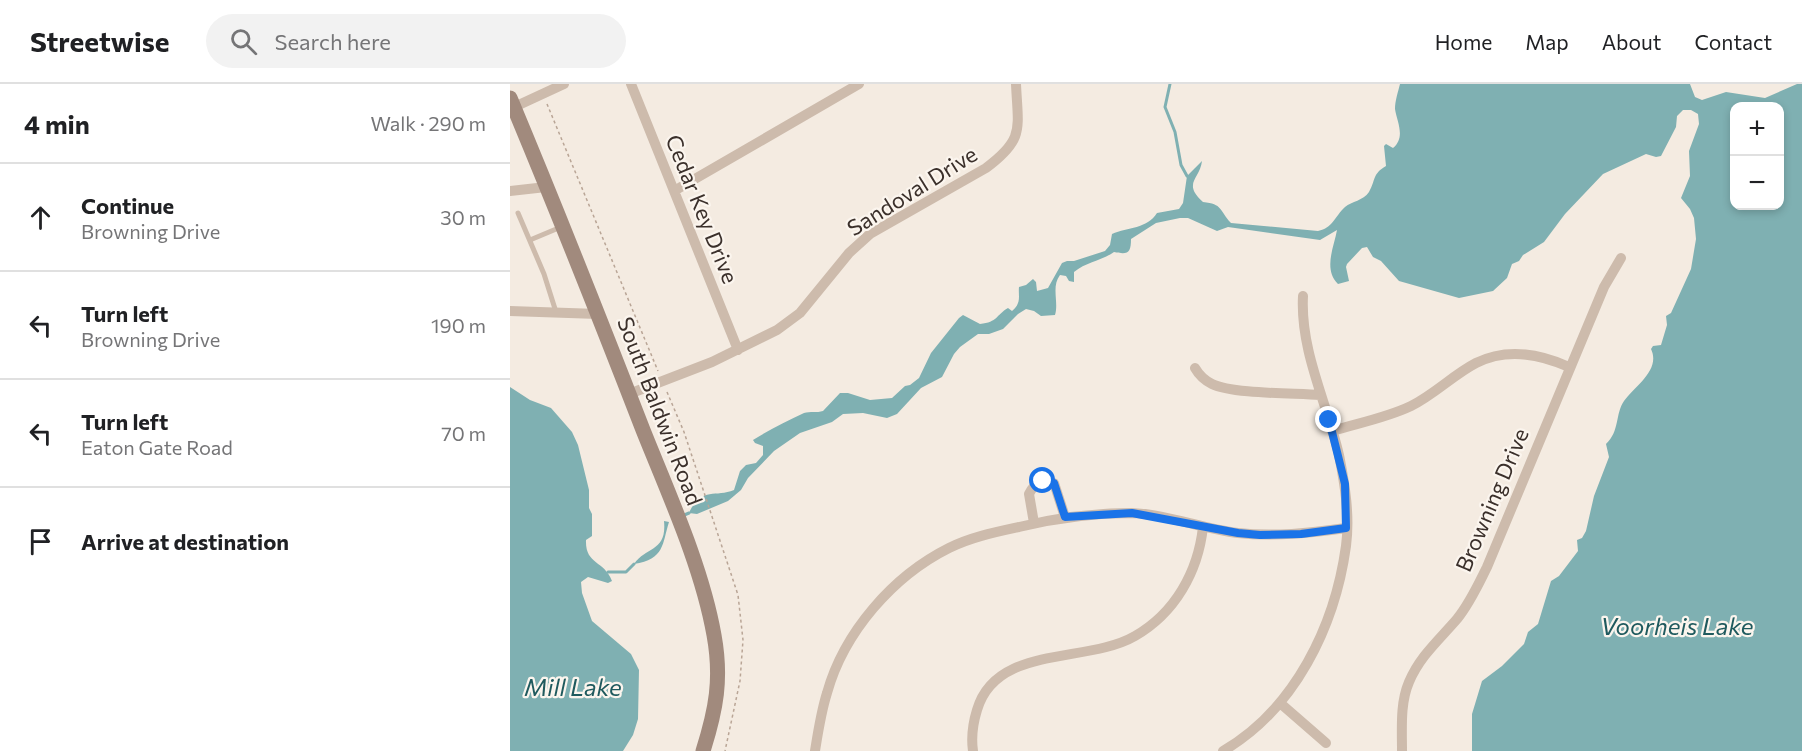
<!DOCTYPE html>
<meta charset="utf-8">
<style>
:root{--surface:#fff;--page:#f2f2f2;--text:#202124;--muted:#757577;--line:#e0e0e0}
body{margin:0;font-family:Commissioner,sans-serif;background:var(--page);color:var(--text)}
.controls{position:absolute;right:18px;top:18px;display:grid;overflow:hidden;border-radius:12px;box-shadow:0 3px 9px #0003}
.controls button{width:54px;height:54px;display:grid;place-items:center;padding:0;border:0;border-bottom:2px solid var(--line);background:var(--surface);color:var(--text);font:30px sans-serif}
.stop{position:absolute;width:18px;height:18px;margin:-14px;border:4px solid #1a73e8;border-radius:50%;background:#fff}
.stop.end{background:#1a73e8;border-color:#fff;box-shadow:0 2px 6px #0008}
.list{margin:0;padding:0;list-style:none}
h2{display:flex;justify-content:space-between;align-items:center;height:78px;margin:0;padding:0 24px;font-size:26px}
h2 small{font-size:20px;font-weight:400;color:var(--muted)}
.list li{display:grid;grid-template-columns:39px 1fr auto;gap:18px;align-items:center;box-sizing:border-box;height:108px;padding:0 24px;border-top:2px solid var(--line)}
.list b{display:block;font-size:22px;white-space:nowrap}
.list p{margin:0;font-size:20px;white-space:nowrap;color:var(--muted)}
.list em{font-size:20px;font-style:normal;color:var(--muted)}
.icon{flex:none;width:33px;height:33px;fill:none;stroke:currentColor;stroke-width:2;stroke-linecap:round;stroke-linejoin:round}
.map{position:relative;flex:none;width:1292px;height:667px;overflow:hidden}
header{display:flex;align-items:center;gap:36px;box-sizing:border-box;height:84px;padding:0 30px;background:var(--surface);border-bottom:2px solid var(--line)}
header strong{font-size:28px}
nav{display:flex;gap:33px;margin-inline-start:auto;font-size:21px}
.search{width:420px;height:54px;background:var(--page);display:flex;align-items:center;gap:15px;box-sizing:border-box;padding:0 21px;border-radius:33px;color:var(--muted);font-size:22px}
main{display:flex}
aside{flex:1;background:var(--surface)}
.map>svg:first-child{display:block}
.water{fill:#7fb0b2;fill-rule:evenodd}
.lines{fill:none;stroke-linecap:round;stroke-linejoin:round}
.stream{stroke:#7fb0b2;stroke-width:3}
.path{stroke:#b9a596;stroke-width:1.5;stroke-dasharray:3 3;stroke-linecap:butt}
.service{stroke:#cdbbac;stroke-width:5}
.minor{stroke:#cdbbac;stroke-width:10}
.secondary{stroke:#a18a7d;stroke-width:15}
.route{stroke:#1a73e8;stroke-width:8}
.labels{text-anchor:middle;stroke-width:4.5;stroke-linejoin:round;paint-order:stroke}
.street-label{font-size:22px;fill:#3b302b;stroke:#fbf5ee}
.water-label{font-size:24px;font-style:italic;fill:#1f5a5e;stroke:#fbf5ee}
</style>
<header>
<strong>Streetwise</strong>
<div class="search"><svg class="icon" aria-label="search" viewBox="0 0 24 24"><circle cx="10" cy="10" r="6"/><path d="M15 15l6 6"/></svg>Search here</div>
<nav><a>Home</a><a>Map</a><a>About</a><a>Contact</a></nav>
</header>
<main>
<aside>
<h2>4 min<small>Walk · 290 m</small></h2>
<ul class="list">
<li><svg class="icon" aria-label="ahead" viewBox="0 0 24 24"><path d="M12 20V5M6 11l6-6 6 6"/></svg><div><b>Continue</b><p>Browning Drive</p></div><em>30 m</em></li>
<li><svg class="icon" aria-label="left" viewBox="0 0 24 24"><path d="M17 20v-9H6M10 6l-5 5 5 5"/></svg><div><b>Turn left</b><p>Browning Drive</p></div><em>190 m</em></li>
<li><svg class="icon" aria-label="left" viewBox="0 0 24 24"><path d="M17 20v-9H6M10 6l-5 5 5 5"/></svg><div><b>Turn left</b><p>Eaton Gate Road</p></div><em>70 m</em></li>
<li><svg class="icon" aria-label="arrive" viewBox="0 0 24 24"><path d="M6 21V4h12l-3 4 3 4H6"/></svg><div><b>Arrive at destination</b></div></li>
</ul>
</aside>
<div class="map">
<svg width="1292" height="667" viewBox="0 0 1292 667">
<rect width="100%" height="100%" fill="#f4ebe1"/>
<!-- water -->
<path class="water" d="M890,0H1180L1185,13L1192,16L1216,8L1255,14L1287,0H1292V667H962V630L972,597L992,582L1014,560L1018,548L1028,540L1041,497L1049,492L1068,467L1067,456L1072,454L1076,447L1084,412L1099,373L1096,360C1110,347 1105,330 1114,317C1125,302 1151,286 1141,265L1143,262L1151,261L1157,241L1156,232L1161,229L1181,185L1186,155L1184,134L1180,125L1171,114L1180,92L1179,67L1189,40L1188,30L1181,26H1173L1167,32L1166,43L1151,72L1146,73L1136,70L1093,90L1055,130L1034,158L1013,171L1009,177L1002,180L997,194L983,207L949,214L889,197L871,177L863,173L857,163L852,164L837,180L836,183L839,197L828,200C813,185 824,163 827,146L810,156L718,143L707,147L678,134H670L646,139L621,155C621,169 618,171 604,168C591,177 576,178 564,188V198L559,197L556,192L550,191C541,203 549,218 545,231L531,232L524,227L516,225L508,230L493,245L479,250H468L450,263L444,270L432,293L411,304L387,330L377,334L353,329L333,330L322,338L290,349L264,367L238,394L231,406L218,417L187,430L179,429C191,402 205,414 224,406L230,387L236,381L246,379L253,371V362L245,359L243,356C259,346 277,337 294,329C300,327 307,329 313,327L330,309H338L360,316L382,314L395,302L400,301L409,294L421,269L449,234L453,231L470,240C488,238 486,231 498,224L502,227C512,219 508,212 509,203L516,201L523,195L526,198L527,207L538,204L552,179L557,177H564L595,167L600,161L602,150C618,143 637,145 647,129L669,125L673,119L677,92L692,77C690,95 672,99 693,118C713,120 709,126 721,139L808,147C823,144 825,132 835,123C842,117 853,117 859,108C866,96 862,90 876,82L874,62L876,60L883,64C896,53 887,38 885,25C885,17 888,8 890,0ZM1224,22H1270V122H1224Z
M0,303L20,316L41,324L62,348L68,361L79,406V424L82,430V452L76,456C75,481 94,476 102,497L98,499L78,493L71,498L72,509L82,537L121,570L129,586L128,635L123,651L113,667H0Z
M154,437L159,438C152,460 155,475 124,480C137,462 157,468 154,437Z"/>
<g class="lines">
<!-- stream -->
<path class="stream" d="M660,0L655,23L665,48L671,81L677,92
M172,432L179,429
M98,488H116L124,480"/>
<!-- path -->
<path class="path" d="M37,20L148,287
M157,308L174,348L228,511L233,556L230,597L215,667"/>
<!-- service -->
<path class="service" d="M8,129L34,190L46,228
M20,156L51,143"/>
<!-- minor -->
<path class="minor" d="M121,0L228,266
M0,25L54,0
M0,107L36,103
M164,107L349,0
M0,227L88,230
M685,284C689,291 694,296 702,300C722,310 785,309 810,311
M119,310L202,278L267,246L290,229L339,169L360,150L476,84C515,55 508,45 506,0
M822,347C848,339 876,334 901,322C925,310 943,291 966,279C996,264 1030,270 1059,283
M524,439L519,410C525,398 531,396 544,399L555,433
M770,619L816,659
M305,667C308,648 311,628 317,609C334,548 383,492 439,464C461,453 486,448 509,443C546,434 583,429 621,429C657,430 692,445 728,449C764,453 800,449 836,444
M463,667C461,653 463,639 467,626C486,560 577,580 625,552C665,529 688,488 693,443
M713,667C785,625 825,542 836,462C840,432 835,401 829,371C817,319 790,267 793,212
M892,667C892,644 890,619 899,598C910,572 929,556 947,535C960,519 968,501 977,483L1094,203L1111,174"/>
<!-- secondary -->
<path class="secondary" d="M0,14C46,124 90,235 133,346C159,411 192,483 204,551C212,595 206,626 193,667"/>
</g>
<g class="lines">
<!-- route -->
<path class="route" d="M533,397L544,399L555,433L622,429L728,449L750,451L791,450L836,444L835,400L819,336"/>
</g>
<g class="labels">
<!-- street labels -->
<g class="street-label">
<text transform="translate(402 107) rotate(-32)" y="8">Sandoval Drive</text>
<text transform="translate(192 125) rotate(68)" y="8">Cedar Key Drive</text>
<text transform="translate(150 327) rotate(69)" y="8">South Baldwin Road</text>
<text transform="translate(982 416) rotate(-67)" y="8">Browning Drive</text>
</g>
<!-- water labels -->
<g class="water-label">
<text x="1167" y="551">Voorheis Lake</text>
<text x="63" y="612">Mill Lake</text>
</g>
</g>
</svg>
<div class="controls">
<button>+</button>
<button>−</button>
</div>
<div class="stop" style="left:533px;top:397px"></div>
<div class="stop end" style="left:819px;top:336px"></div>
</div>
</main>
